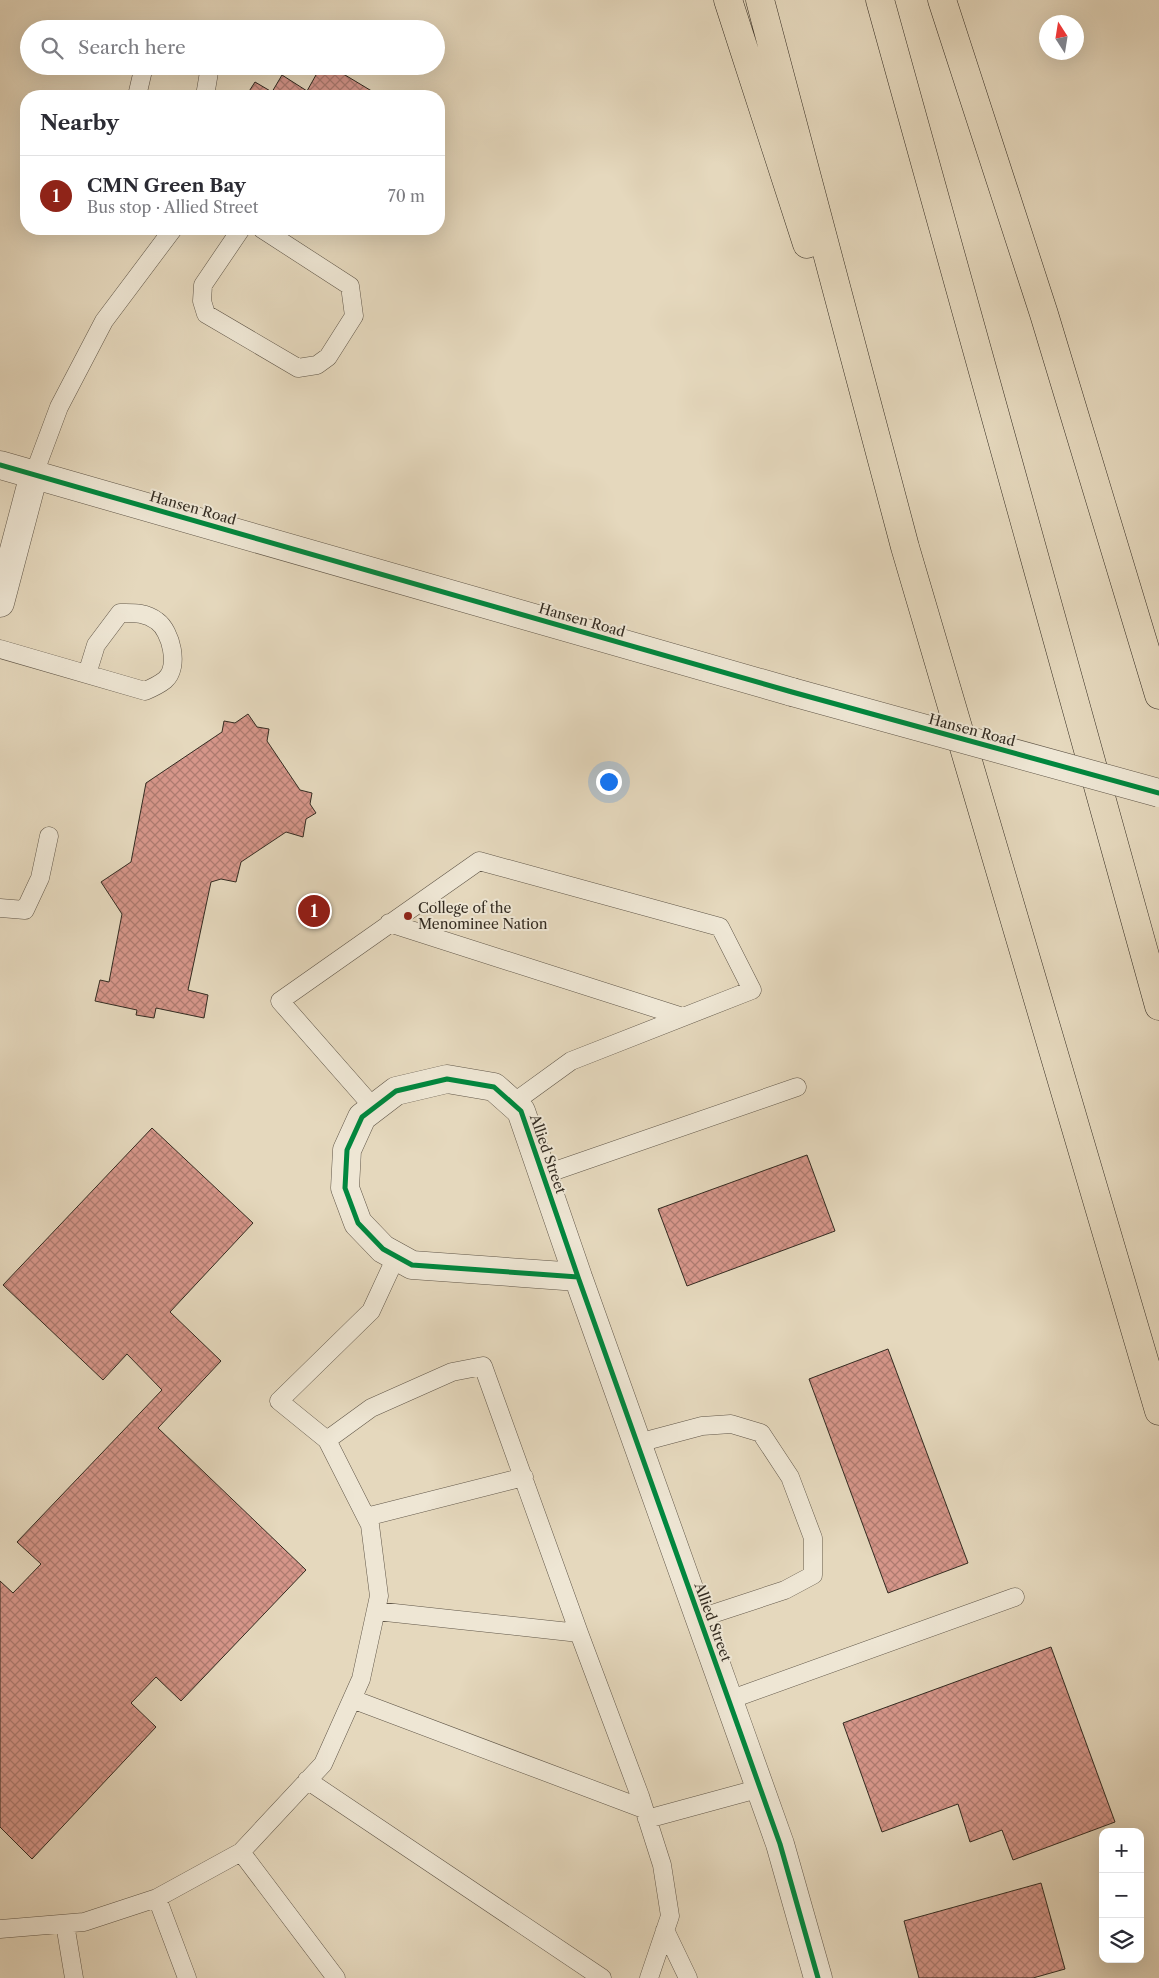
<!DOCTYPE html>
<meta charset="utf-8">
<style>
:root{--surface:#fff;--page:#f2f2f3;--text:#2b2b33;--muted:#7c7c81;--line:#e1e1e2;--accent:#8f2418}
body{margin:0;font-family:"Libre Caslon Text",serif;background:var(--page);color:var(--text)}
.controls{position:absolute;right:15px;bottom:15px;display:grid;overflow:hidden;border-radius:10px;box-shadow:0 5px 20px #0002}
.controls button{width:45px;height:45px;display:grid;place-items:center;padding:0;border:0;border-bottom:1px solid var(--line);background:var(--surface);color:var(--text);font:25px sans-serif}
.compass{position:absolute;left:1039px;top:15px;width:45px;height:45px;border-radius:50%;background:var(--surface);box-shadow:0 5px 20px #0002;rotate:348deg}
.you{position:absolute;left:608px;top:781px;width:18px;height:18px;margin:-12px;border:4px solid #fff;border-radius:50%;background:#1a73e8;box-shadow:0 0 0 8px #1a73e833}
.badge{display:grid;place-items:center;width:32px;height:32px;border-radius:50%;background:var(--accent);color:#fff;font-size:16px;font-weight:700}
.pin{position:absolute;translate:-50% -50%;border:2px solid #fff;box-shadow:0 1px 5px #0006}
.list{margin:0;padding:0;list-style:none}
h2{display:flex;justify-content:space-between;align-items:center;height:65px;margin:0;padding:0 20px;font-size:21px}
h2 small{font-size:16px;font-weight:400;color:var(--muted)}
.list li{display:grid;grid-template-columns:32px 1fr auto;gap:15px;align-items:center;box-sizing:border-box;height:80px;padding:0 20px;border-top:1px solid var(--line)}
.list b{display:block;font-size:19px;white-space:nowrap}
.list p{margin:0;font-size:16px;white-space:nowrap;color:var(--muted)}
.list em{font-size:16px;font-style:normal;color:var(--muted)}
.icon{flex:none;width:28px;height:28px;fill:none;stroke:currentColor;stroke-width:2;stroke-linecap:round;stroke-linejoin:round}
.map{position:relative;flex:none;width:1159px;height:1978px;overflow:hidden}
.search{position:absolute;background:var(--surface);box-shadow:0 5px 20px #0002;left:20px;top:20px;width:425px;height:55px;display:flex;align-items:center;gap:12px;box-sizing:border-box;padding:0 18px;border-radius:28px;color:var(--muted);font-size:19px}
.panel{position:absolute;background:var(--surface);box-shadow:0 5px 20px #0002;left:20px;top:90px;width:425px;height:145px;border-radius:20px}
.map>svg:first-child{display:block}
.building{fill:url(#building-cross-hatch);stroke:#332b21}
.lines{fill:none;stroke-linecap:round;stroke-linejoin:round}
.lane-casing{stroke:#605648;stroke-width:19}
.street-casing{stroke:#605648;stroke-width:29}
.highway-casing{stroke:#332b21;stroke-width:29}
.lane{stroke:#eee6d4;stroke-width:18}
.street{stroke:#eee6d4;stroke-width:28}
.highway{stroke:#e5d8bd;stroke-width:28}
.street-bridge-casing{stroke:#605648;stroke-width:29;stroke-linecap:butt}
.street-bridge{stroke:#eee6d4;stroke-width:28}
.cycleway-casing{stroke:#eee6d4;stroke-width:8}
.cycleway{stroke:#00873e;stroke-width:5}
.poi-dot{fill:#8f2418;stroke:#eee6d4;stroke-width:2}
.labels{text-anchor:middle;stroke-width:4;stroke-linejoin:round;paint-order:stroke}
.street-label{font-size:14px;fill:#332b21;stroke:#eee6d4}
.poi-label{font-size:14px;fill:#332b21;stroke:#eee6d4;text-anchor:start}
</style>
<div class="map">
<svg width="1159" height="1978" viewBox="0 0 1159 1978">
<defs>
<pattern id="building-cross-hatch" width="8" height="8" patternUnits="userSpaceOnUse" patternTransform="scale(1.25)"><rect width="8" height="8" fill="#d6968a"/><path d="M0 0l8 8M0 8l8-8" fill="none" stroke="#ae7b70"/></pattern>
</defs>
<rect width="100%" height="100%" fill="#e5d8bd"/>
<filter id="stains"><feTurbulence type="fractalNoise" baseFrequency=".004" numOctaves="4"/><feColorMatrix values="0 0 0 0 .2 0 0 0 0 .09 0 0 0 0 .02 0 0 0 .5 -.17"/></filter>
<radialGradient id="worn" r=".72"><stop offset=".6" stop-color="#630" stop-opacity="0"/><stop offset="1" stop-color="#630" stop-opacity=".3"/></radialGradient>
<!-- building -->
<path class="building" d="M321,66H330L380,96H246L255,82L272,92L282,75L307,91Z
M248,714L257,727L269,729L267,741L300,790L312,793L310,804L316,813L306,819L303,837L286,832L241,862L236,882L221,879L211,882L188,990L208,995L204,1018L156,1008L154,1018L136,1015L137,1010L95,1001L100,980L109,982L122,914L101,882L131,862L146,783L222,732L224,721L235,723Z
M152,1128L253,1223L170,1312L221,1361L158,1428L306,1570L181,1701L156,1677L131,1703L156,1727L32,1859L0,1827V1581L13,1593L41,1564L17,1542L162,1390L127,1354L103,1380L3,1285Z
M807,1155L835,1231L687,1286L658,1209Z
M888,1349L968,1563L888,1593L809,1379Z
M1051,1647L1115,1822L1013,1860L1002,1830L970,1842L958,1804L882,1832L843,1723Z
M1041,1883L1065,1969L1033,1978H919L904,1921Z"/>
<g class="lines">
<defs>
<path id="lane" d="M137,96L144,66
M205,96L210,66
M241,229L203,285L202,301L206,314L298,368L317,365L328,357L354,316L350,286L262,229
M34,474L59,407L104,321L173,229
M0,649L145,691C152,688 160,684 165,680C180,667 171,631 157,621C145,612 133,613 120,613L96,645L87,674
M0,908L25,910L40,878L49,836
M389,923L683,1017
M374,1108L280,1001L479,861L720,927L752,990L571,1061L513,1103
M543,1175L797,1087
M327,1440L279,1401L371,1311L396,1257
M638,1443L702,1426L731,1424L761,1433L790,1477L813,1538V1575L785,1590L700,1618
M366,1517L524,1477
M376,1611L579,1633
M352,1699L644,1809
M729,1700L1015,1597
M307,1780L602,1978
M647,1819L761,1788
M241,1852L336,1978
M65,1924L74,1978
M0,1929L84,1922L157,1898
M665,1930L688,1978
M187,1978L157,1898L241,1852L323,1764L361,1679L379,1596L370,1525L327,1440L371,1408L452,1372L483,1366L579,1633L640,1796L662,1865L670,1916L649,1978"/>
<path id="street" d="M0,465L792,692
M0,603L34,474
M578,1277L412,1265L383,1249L358,1223L345,1188L347,1150L362,1117L396,1091L447,1079L494,1087L521,1111L578,1277L780,1844L818,1978"/>
<path id="highway" d="M728,0L807,244
M760,0L905,547L1159,1411
M880,0L1159,1006
M942,0L1044,314L1159,695"/>
</defs>
<!-- lane casing -->
<use href="#lane" class="lane-casing"/>
<!-- street casing -->
<use href="#street" class="street-casing"/>
<!-- highway casing -->
<use href="#highway" class="highway-casing"/>
<!-- lane -->
<use href="#lane" class="lane"/>
<!-- street -->
<use href="#street" class="street"/>
<!-- highway -->
<use href="#highway" class="highway"/>
<defs>
<path id="street-bridge" d="M792,692L1159,793"/>
</defs>
<!-- street-bridge casing -->
<use href="#street-bridge" class="street-bridge-casing"/>
<!-- street-bridge -->
<use href="#street-bridge" class="street-bridge"/>
<defs>
<path id="cycleway" d="M0,465L792,692L1159,793
M578,1277L412,1265L383,1249L358,1223L345,1188L347,1150L362,1117L396,1091L447,1079L494,1087L521,1111L578,1277L780,1844L818,1978"/>
</defs>
<!-- cycleway casing -->
<use href="#cycleway" class="cycleway-casing"/>
<!-- cycleway -->
<use href="#cycleway" class="cycleway"/>
</g>
<!-- markers -->
<circle class="poi-dot" cx="408" cy="916" r="5"/>
<g class="labels">
<!-- street labels -->
<g class="street-label">
<text transform="translate(193 508) rotate(16)" y="5">Hansen Road</text>
<text transform="translate(582 620) rotate(16)" y="5">Hansen Road</text>
<text transform="translate(972 730) rotate(15)" y="5">Hansen Road</text>
<text transform="translate(548 1154) rotate(71)" y="5">Allied Street</text>
<text transform="translate(713 1622) rotate(70)" y="5">Allied Street</text>
</g>
<!-- poi labels -->
<g class="poi-label">
<text x="418" y="913">College of the<tspan x="418" dy="16">Menominee Nation</tspan></text>
</g>
</g>
<rect width="100%" height="100%" filter="url(#stains)"/>
<rect width="100%" height="100%" fill="url(#worn)"/>
</svg>
<div class="controls">
<button>+</button>
<button>−</button>
<button><svg class="icon" aria-label="layers" viewBox="0 0 24 24"><path d="M12 4l9 5-9 5-9-5zM3 14l9 5 9-5"/></svg></button>
</div>
<svg class="compass" viewBox="-18 -18 36 36"><path d="M0-13l5 13h-10z" fill="#e53935"/><path d="M0 13l5-13h-10z" fill="#7c7c81"/></svg>
<div class="you"></div>
<div class="pin badge" style="left:314px;top:911px">1</div>
<div class="search"><svg class="icon" aria-label="search" viewBox="0 0 24 24"><circle cx="10" cy="10" r="6"/><path d="M15 15l6 6"/></svg>Search here</div>
<section class="panel">
<h2>Nearby<small></small></h2>
<ul class="list">
<li><span class="badge">1</span><div><b>CMN Green Bay</b><p>Bus stop · Allied Street</p></div><em>70 m</em></li>
</ul>
</section>
</div>
